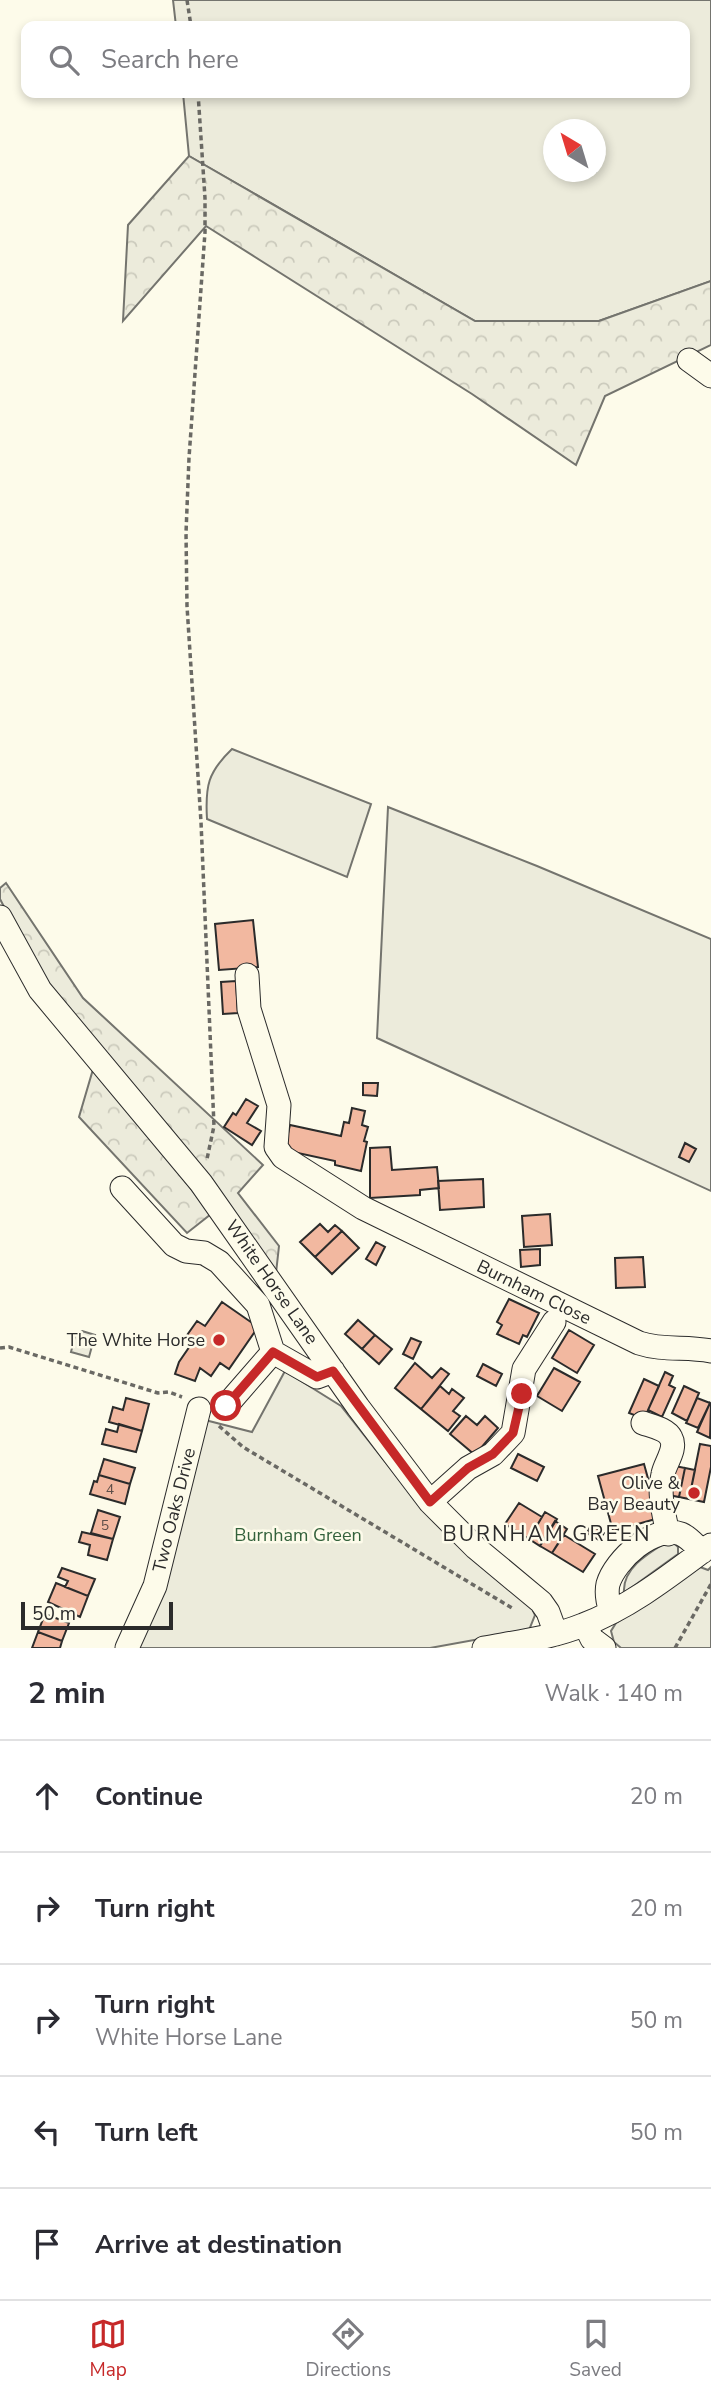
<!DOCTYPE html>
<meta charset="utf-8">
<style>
:root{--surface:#fff;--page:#f2f2f3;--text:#2b2b33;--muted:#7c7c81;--line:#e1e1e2;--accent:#c62828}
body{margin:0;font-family:"Nunito Sans",sans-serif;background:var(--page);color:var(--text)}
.compass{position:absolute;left:543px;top:119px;width:63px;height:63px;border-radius:50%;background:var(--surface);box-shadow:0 4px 10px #0003;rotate:322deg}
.scale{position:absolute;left:21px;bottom:18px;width:152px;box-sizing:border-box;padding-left:7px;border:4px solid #2b2b2b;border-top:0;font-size:19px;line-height:24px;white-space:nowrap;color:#2b2b2b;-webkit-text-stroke:5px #fdfbea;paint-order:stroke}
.stop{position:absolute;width:21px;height:21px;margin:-16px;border:5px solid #c62828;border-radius:50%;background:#fff}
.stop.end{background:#c62828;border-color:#fff;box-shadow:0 2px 7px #0008}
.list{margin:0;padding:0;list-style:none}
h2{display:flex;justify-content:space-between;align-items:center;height:91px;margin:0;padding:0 28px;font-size:30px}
h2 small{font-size:23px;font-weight:400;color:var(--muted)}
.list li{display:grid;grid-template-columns:46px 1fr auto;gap:21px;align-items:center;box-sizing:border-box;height:112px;padding:0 28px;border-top:2px solid var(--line)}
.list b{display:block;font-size:26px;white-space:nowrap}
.list p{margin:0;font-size:23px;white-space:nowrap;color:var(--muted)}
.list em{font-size:23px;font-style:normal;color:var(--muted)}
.icon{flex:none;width:38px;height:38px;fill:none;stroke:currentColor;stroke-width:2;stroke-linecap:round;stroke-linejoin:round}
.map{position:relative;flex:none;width:711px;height:1648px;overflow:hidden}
.search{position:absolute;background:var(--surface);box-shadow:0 4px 10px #0003;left:21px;right:21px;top:21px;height:77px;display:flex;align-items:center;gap:18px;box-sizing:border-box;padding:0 24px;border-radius:14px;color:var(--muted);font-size:26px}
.sheet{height:651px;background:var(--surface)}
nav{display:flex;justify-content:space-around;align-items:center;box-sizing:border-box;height:98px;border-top:2px solid var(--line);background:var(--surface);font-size:19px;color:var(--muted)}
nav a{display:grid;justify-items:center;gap:4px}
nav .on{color:var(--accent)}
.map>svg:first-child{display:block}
.green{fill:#ecebdb;stroke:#74746e;stroke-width:2;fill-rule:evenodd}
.forest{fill:url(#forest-crowns);stroke:#74746e;stroke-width:2}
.building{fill:#f2b8a0;stroke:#2b2b2b;stroke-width:2}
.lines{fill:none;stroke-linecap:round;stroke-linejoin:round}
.minor-casing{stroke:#2b2b2b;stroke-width:25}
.path{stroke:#6a6964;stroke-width:3.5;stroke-dasharray:5 3.5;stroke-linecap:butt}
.minor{stroke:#fdfbea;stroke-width:23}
.route{stroke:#c62828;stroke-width:9}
.poi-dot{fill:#c62828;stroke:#fdfbea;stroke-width:2.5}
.labels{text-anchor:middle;stroke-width:5;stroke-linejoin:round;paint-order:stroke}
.number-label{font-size:14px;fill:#5d4e48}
.street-label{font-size:18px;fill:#2b2b2b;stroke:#fdfbea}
.poi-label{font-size:18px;fill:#2b2b2b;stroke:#fdfbea;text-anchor:end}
.park-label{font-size:18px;fill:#34623c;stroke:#fdfbea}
.quarter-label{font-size:21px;letter-spacing:2px;fill:#2b2b2b;stroke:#fdfbea}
</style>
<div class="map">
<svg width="711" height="1648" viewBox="0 0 711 1648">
<defs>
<pattern id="forest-crowns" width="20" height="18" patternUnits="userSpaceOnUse" patternTransform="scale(1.75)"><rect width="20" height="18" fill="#ecebdb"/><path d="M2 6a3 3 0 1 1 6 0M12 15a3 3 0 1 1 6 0" fill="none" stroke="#cbcabc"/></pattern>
</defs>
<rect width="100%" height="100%" fill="#fdfbea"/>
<!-- green -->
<path class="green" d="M173,0H711V281L599,321H475L189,156L183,93H685V26H176ZM554,130H596V172H554Z
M232,749L371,804L347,877L207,819C205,786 208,772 232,749Z
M388,807L537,866L711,939V1191L377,1038Z
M82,1331L95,1335L89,1357L71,1352L75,1336Z
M285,1371L341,1406L425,1512L531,1606L535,1615L529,1630L430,1648H135L205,1420L252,1432Z
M665,1543H674L678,1547V1554L624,1593C622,1569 647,1554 665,1543Z
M700,1567L708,1570L711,1567V1648H621L614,1642L611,1631L616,1623Z"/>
<!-- forest -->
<path class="forest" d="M189,156L475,321H599L711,281V345L605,396L576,465L472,394L206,226L123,321L128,225Z
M6,883L83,998L263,1165L238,1193L279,1246L276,1273L44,984L0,899V888Z
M94,1066L211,1214L187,1233L79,1117Z"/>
<!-- building -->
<path class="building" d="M253,920L258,967L219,970L215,924Z
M236,981L238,1013L223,1014L221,982Z
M363,1083H378L377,1096L363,1095Z
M246,1099L258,1106L247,1123L261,1131L252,1145L224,1127L233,1113L236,1115Z
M352,1108L365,1111L362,1125L368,1127L364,1141L367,1142L361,1171L335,1165V1161L284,1150L290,1125L341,1136L344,1122L349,1123Z
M685,1143L696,1149L689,1162L679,1157Z
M390,1147L392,1170L437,1167L439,1188L420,1190V1195L370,1198V1148Z
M483,1179L484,1207L440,1210L438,1181Z
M550,1214L552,1245L524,1247L522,1216Z
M320,1224L328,1232L335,1225L342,1231L315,1257L300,1242Z
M342,1231L359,1248L332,1274L315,1257Z
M376,1242L385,1247L376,1265L366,1259Z
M540,1249V1265L521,1267L520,1250Z
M643,1257L645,1287L616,1288L615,1258Z
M509,1299L539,1313L527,1337L523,1335L519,1344L497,1334L502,1325L497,1322Z
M222,1302L258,1327L229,1369L220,1363L211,1376L200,1368L195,1381L175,1374L179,1362L192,1343L185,1338L197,1321L205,1326Z
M358,1320L375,1335L362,1349L345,1334Z
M569,1330L594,1345L577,1373L552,1358Z
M375,1335L392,1349L379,1364L362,1349Z
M411,1338L421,1342L413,1359L403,1354Z
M415,1363L432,1378L441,1368L449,1374L421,1409L395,1388Z
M483,1364L502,1374L496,1386L477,1376Z
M554,1368L580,1382L562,1411L537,1396Z
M665,1372L673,1376L669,1385L675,1388L662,1417L648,1410Z
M644,1379L659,1386L644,1419L629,1413Z
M440,1386L449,1394L452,1389L464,1398L453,1411L460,1416L448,1431L421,1409Z
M684,1386L699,1393L687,1421L672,1413Z
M126,1398L149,1404L142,1431L109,1422L113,1407L123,1410Z
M697,1398L710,1403L698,1428L686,1423Z
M710,1403L711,1404L710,1438L697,1432Z
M466,1416L477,1425L485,1416L498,1428L475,1455L450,1434Z
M119,1424L142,1431L136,1452L102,1444L106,1429L117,1432Z
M700,1444L711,1446V1467L704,1502L689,1499Z
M518,1454L544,1467L537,1481L511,1468Z
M104,1459L135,1468L130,1484L99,1475Z
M644,1464L659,1518L613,1531L598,1476Z
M675,1466L685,1468L679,1497L663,1494Z
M685,1468L695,1470L689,1499L679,1497Z
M99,1475L130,1484L125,1504L90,1494L94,1481L97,1482Z
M519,1503L542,1517L529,1539L505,1524Z
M98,1510L120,1517L113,1539L91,1533Z
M545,1512L557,1519L540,1546L529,1539Z
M555,1521L567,1529L552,1553L540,1546Z
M591,1525L604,1533L599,1540L587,1533Z
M82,1532L113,1539L107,1560L88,1555L90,1545L79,1542Z
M564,1535L595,1554L583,1572L552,1553Z
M62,1568L95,1579L88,1596L65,1587L68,1581L58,1577Z
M56,1583L88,1596L80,1617L48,1602Z
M45,1614L69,1623L62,1641L38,1632Z
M38,1632L62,1641L60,1648H32Z"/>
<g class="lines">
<defs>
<path id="minor" d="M689,360L711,376
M0,917L40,990L201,1183L358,1407L430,1502L476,1548L541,1602L548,1612L556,1634
M247,975L249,1009L279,1105L276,1147L283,1157L363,1208L639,1343C663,1351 686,1346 711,1351
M122,1188L174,1245L186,1251L204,1253L219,1262L258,1305L273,1352
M226,1406L273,1352L317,1377L333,1371
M643,1423C651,1426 667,1429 671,1438C677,1449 665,1463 663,1474C658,1494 664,1514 668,1534
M430,1502L468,1468L493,1454L513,1433L524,1369L554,1322
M611,1612C608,1603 606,1593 608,1584C615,1560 654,1524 681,1534C690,1538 695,1545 702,1552
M585,1625L592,1639L604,1648
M127,1648L155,1586L199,1409
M484,1648C517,1642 551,1638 583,1625C629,1608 672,1574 711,1545"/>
</defs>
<!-- minor casing -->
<use href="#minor" class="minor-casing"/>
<!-- path -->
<path class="path" d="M187,0L191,26
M198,93L205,198V232L189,458L186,533L187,606L201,822L214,1126L207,1159
M0,1348L9,1347L158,1393L169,1392L182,1397
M219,1426L243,1447L512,1608
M675,1648L711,1584"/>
<!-- minor -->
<use href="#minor" class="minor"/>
</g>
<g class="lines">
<!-- route -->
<path class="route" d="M226,1406L273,1352L317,1377L333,1371L430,1502L468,1468L493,1454L513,1433L522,1394"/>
</g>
<!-- markers -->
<g class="poi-dot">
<circle cx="219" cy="1340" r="7"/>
<circle cx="694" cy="1493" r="7"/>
</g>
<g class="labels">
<!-- number labels -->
<g class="number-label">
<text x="110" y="1494">4</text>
<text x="105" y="1530">5</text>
</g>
<!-- street labels -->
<g class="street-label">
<text transform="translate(272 1282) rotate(55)" y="6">White Horse Lane</text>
<text transform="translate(534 1292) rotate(26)" y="6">Burnham Close</text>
<text transform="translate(174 1510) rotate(-76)" y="6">Two Oaks Drive</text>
</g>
<!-- poi labels -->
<g class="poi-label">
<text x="205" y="1346">The White Horse</text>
<text x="680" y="1489">Olive &amp;<tspan x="680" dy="21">Bay Beauty</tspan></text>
</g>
<!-- park labels -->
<g class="park-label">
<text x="298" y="1541">Burnham Green</text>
</g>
<!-- quarter labels -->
<g class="quarter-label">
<text x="547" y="1541">BURNHAM GREEN</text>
</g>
</g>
</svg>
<svg class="compass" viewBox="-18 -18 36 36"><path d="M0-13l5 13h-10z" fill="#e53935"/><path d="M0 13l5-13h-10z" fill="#7c7c81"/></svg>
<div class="scale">50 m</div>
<div class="stop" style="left:226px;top:1406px"></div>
<div class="stop end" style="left:522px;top:1394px"></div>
<div class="search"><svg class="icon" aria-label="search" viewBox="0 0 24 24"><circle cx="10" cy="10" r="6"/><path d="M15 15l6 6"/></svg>Search here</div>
</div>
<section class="sheet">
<h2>2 min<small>Walk · 140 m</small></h2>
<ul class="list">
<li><svg class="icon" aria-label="ahead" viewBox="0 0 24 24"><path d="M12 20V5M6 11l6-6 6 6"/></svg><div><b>Continue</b></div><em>20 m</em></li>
<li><svg class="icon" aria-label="right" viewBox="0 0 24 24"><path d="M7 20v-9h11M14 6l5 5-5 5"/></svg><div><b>Turn right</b></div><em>20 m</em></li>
<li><svg class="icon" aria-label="right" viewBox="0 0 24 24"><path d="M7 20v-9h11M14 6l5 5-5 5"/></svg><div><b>Turn right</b><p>White Horse Lane</p></div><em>50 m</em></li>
<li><svg class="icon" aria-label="left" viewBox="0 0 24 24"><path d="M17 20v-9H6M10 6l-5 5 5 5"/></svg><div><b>Turn left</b></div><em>50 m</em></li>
<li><svg class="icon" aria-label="arrive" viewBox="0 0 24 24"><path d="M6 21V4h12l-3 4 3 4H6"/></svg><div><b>Arrive at destination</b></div></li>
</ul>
</section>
<nav>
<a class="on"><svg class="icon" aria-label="map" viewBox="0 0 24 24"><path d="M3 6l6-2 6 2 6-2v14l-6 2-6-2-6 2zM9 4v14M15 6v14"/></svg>Map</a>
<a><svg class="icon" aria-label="directions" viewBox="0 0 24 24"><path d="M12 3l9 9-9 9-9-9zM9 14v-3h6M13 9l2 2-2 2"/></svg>Directions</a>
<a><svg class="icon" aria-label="saved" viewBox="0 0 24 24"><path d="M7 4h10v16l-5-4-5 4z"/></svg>Saved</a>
</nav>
